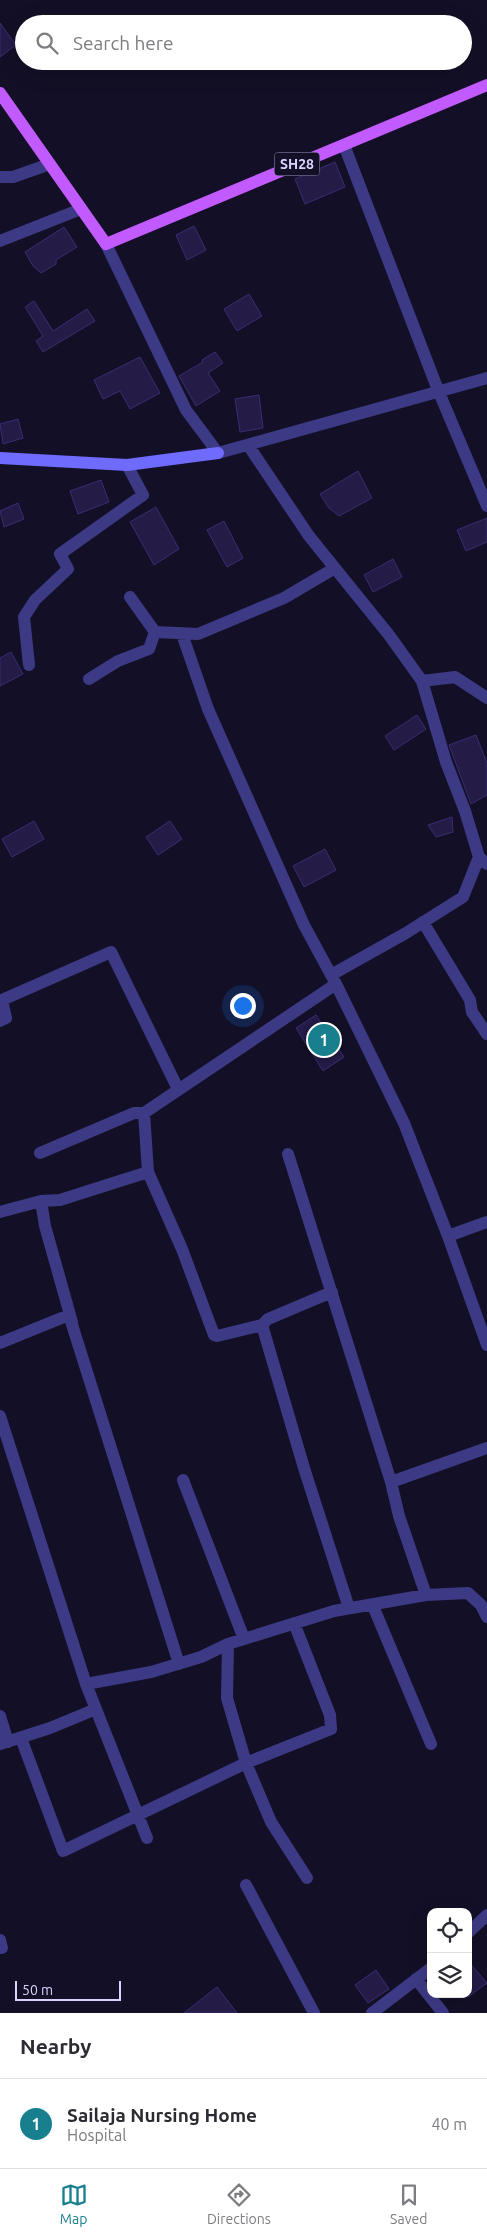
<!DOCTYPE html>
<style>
:root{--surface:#fff;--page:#f7f7f7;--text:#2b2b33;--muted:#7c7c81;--line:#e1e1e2;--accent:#187f8f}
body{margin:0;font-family:Ubuntu,sans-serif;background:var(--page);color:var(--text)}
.controls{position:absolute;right:15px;bottom:15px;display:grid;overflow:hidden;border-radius:10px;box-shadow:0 5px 20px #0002}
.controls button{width:45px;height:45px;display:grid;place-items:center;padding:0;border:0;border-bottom:1px solid var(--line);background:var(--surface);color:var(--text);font:25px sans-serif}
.scale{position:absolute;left:15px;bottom:12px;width:106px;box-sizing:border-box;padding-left:5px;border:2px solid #d9d4ff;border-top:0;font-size:14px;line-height:18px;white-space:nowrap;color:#d9d4ff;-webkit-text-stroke:4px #130f26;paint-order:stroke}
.you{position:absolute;left:242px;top:1005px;width:18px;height:18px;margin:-12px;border:4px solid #fff;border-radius:50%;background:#1a73e8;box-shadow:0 0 0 8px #1a73e833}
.badge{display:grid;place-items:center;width:32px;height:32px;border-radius:50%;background:var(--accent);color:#fff;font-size:16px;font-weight:700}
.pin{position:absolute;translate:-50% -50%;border:2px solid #fff;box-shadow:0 1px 5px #0006}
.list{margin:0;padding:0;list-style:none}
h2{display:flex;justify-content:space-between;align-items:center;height:65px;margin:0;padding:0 20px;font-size:21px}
h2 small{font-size:16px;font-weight:400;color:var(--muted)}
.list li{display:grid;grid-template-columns:32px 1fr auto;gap:15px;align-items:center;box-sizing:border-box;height:90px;padding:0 20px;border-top:1px solid var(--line)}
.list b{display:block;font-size:19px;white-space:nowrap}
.list p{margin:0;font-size:16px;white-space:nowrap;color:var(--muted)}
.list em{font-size:16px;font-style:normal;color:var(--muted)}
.icon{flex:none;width:28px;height:28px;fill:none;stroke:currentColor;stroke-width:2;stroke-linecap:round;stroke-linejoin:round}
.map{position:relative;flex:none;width:487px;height:2013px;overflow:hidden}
.search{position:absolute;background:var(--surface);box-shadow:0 5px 20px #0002;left:15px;right:15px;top:15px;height:55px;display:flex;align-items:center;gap:12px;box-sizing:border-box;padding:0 18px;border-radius:28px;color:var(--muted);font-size:19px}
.sheet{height:155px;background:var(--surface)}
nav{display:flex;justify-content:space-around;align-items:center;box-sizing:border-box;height:70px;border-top:1px solid var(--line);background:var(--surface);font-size:14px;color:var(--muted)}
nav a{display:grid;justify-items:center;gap:2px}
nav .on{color:var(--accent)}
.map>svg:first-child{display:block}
.building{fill:#241b47;stroke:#3b2d73}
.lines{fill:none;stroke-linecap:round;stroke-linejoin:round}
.street{stroke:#3d3a85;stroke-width:12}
.secondary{stroke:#6f6bff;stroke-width:12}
.primary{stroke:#c25bff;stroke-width:12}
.labels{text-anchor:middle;stroke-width:4.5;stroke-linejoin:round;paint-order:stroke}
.shield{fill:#130f26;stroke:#9e99be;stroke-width:1}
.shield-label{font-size:14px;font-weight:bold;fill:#d9d4ff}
</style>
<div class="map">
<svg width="487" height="2013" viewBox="0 0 487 2013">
<rect width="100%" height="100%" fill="#130f26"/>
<!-- building -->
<path class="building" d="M0,23L16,45L0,57Z
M335,162L345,187L305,204L295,179Z
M194,226L206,250L187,260L176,235Z
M64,227L77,247L56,260V264L41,273L33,266L25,252Z
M249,294L262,316L237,331L224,309Z
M34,301L53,331L87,309L95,321L43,352L36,341L43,336L25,307Z
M215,352L223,363L208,373L220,391L196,406L179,376L203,362L202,360Z
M140,357L160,393L130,409L120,391L103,399L94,380Z
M259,395L263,428L240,432L235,399Z
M18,419L23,438L3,444L0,424Z
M358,471L372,498L339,516L329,508L320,494Z
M101,480L109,502L78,514L70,491Z
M18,503L24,519L4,527L0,511Z
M156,507L179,549L154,565L130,522Z
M487,518V542L466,551L457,530Z
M224,521L243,558L227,567L207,530Z
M393,559L402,577L373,592L364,575Z
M11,652L23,674L0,686V658Z
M417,715L426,729L394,750L385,736Z
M476,735L487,763V795L471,804L449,745Z
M452,817L453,832L436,837L428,825Z
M34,821L44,839L12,857L2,839Z
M170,821L182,839L158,855L146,837Z
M325,849L336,870L304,887L293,866Z
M316,1015L344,1057L323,1071L296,1028Z
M468,1961L487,1983L468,1997Z
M376,1970L389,1989L368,2003L355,1985Z
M217,1987L237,2013H184Z"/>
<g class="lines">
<!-- street -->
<path class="street" d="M344,145L438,390L487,506
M0,177H13L50,164
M0,241L81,209
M106,244L186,410L218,453L487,378
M248,445L309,536L389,635L422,681L446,762L465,811L479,857L487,864
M130,597L155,632L198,634L284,598L335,568
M182,634L208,709L304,925L336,984L404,1123L448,1236L487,1345
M29,665L24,617L35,600L68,569L60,554L143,495L127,465
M89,679L118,661L149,649L155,632
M422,681L455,677L487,698
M423,922L470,1000L472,1012L487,1034
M331,975L406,933L463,897L479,857
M0,1021L6,1018L2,1000L111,952L178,1089
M144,1113L148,1172L182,1249L214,1335L217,1336L262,1325L268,1319L332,1292
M40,1153L134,1113H144L336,984
M288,1154L391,1482L399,1516L426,1595
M41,1201L45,1226L72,1322
M0,1212L41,1201L60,1200L148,1172
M448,1236L487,1222
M262,1325L304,1468L349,1608
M0,1343L69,1315L179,1664
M0,1416L86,1684L147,1838
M183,1480L244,1639
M391,1482L487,1448
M373,1606L431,1744
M228,1644L227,1698L246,1763L271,1822L307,1878
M86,1684L151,1672L201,1657L228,1644L334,1611L426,1595L468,1593L481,1605L487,1617
M0,1716L8,1742
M21,1738L63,1851L246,1763L331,1729L330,1715L294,1623
M0,1744L50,1728L96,1709
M246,1885L314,2013
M468,1933L487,1915
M0,1940L2,1948
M416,1979L443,2013
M372,2013L431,1968"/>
<!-- secondary -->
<path class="secondary" d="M0,458L127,465L218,453"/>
<!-- primary -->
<path class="primary" d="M0,93L106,244L487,85"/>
</g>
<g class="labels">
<!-- shield labels -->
<rect class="shield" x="274.5" y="152.5" width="45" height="23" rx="4"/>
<g class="shield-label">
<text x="297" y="169">SH28</text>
</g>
</g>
</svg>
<div class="controls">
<button><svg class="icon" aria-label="locate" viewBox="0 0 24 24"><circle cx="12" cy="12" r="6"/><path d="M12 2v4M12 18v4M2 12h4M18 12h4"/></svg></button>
<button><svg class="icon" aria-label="layers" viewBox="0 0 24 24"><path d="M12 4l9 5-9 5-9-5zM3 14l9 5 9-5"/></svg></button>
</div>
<div class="scale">50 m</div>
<div class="you"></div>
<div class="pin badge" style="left:324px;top:1040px">1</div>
<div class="search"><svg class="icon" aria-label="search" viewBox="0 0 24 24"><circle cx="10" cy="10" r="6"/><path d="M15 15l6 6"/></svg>Search here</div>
</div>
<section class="sheet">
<h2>Nearby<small></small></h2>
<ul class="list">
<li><span class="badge">1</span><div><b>Sailaja Nursing Home</b><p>Hospital</p></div><em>40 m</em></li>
</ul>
</section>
<nav>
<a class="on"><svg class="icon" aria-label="map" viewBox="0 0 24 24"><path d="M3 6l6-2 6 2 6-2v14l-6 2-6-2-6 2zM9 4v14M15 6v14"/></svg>Map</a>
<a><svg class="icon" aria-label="directions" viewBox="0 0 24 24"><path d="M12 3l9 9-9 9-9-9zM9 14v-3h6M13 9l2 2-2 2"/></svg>Directions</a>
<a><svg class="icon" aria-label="saved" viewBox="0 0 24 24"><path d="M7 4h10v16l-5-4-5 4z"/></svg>Saved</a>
</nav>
